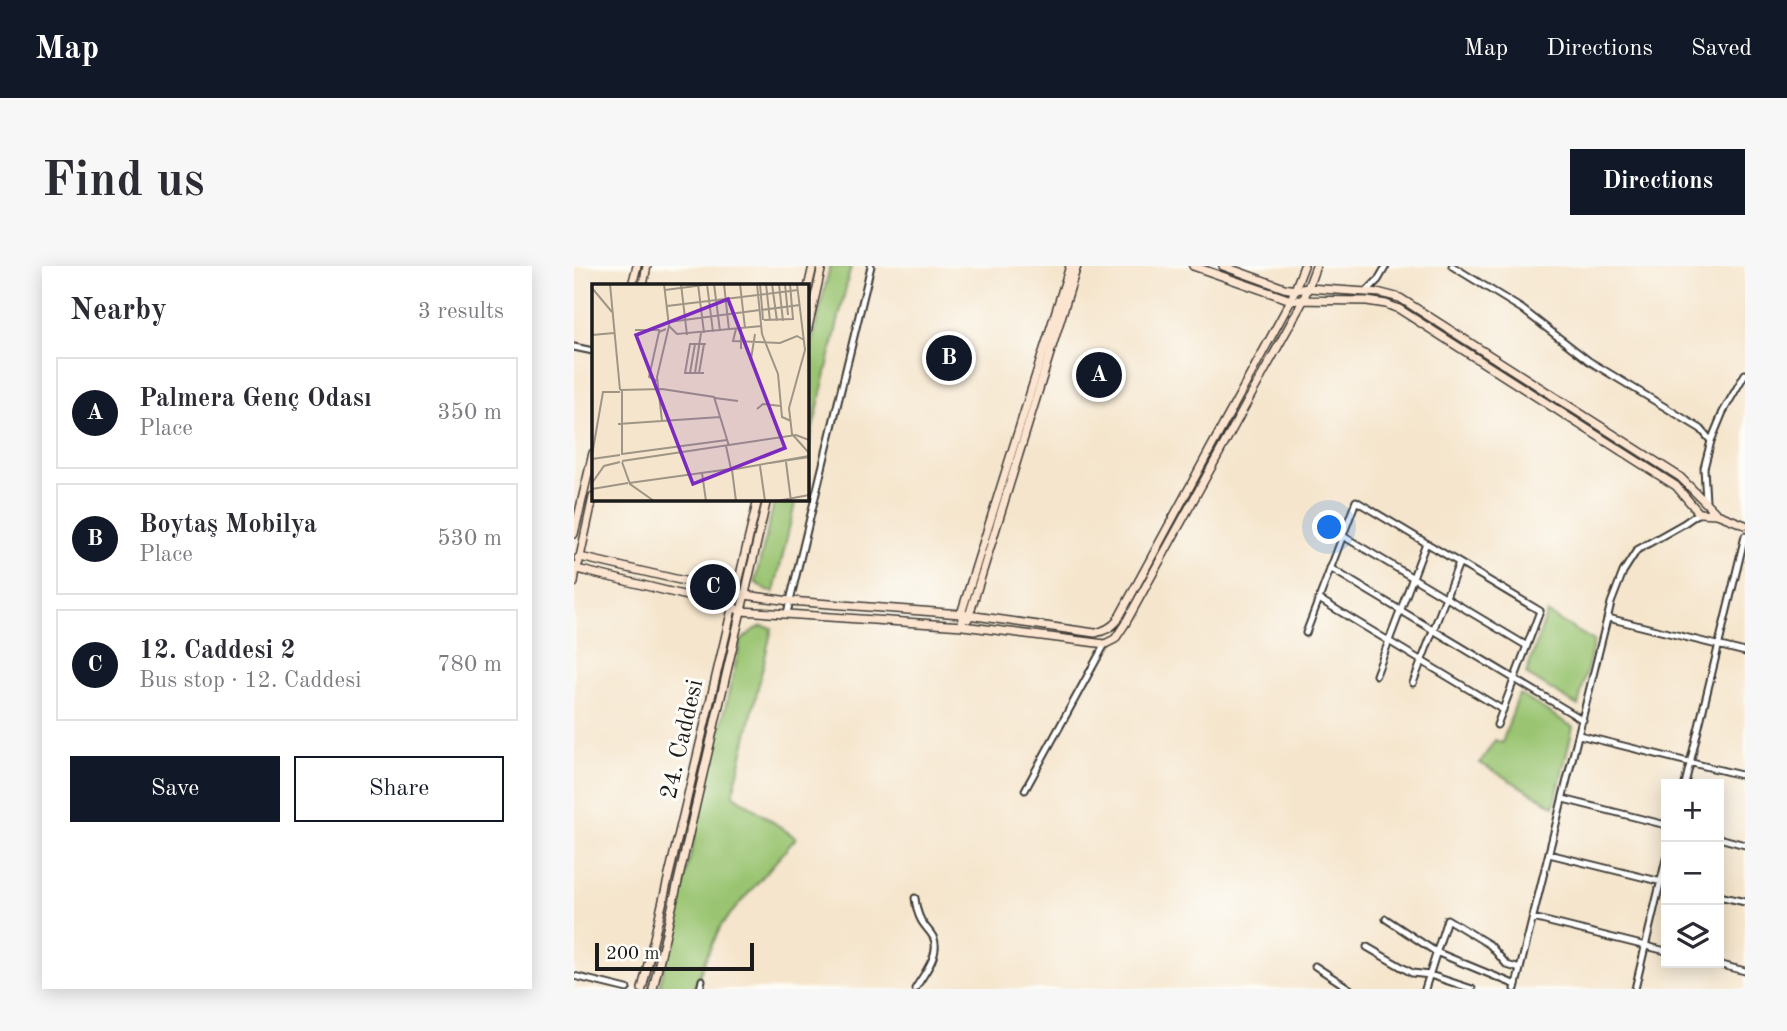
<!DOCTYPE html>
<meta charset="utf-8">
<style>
:root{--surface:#fff;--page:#f7f7f7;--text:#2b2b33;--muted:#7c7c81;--line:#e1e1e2;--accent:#111827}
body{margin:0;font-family:"Old Standard TT",serif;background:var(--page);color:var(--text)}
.controls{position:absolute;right:21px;bottom:21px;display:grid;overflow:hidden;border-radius:0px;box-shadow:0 4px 18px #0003}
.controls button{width:63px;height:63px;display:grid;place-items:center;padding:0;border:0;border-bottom:2px solid var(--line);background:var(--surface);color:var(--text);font:35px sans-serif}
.scale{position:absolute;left:21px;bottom:18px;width:159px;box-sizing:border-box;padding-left:7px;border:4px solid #1c1c1c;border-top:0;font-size:19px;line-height:24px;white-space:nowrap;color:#1c1c1c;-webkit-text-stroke:5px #fdfcf7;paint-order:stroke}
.you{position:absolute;left:756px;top:262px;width:24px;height:24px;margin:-18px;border:5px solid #fff;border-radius:50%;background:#1a73e8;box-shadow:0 0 0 10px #1a73e833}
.badge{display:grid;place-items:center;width:46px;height:46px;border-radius:50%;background:var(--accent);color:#fff;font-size:23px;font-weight:700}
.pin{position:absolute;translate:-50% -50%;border:4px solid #fff;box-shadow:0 2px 7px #0006}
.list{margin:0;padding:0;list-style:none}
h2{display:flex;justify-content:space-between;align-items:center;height:91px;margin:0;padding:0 28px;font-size:30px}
h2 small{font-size:23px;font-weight:400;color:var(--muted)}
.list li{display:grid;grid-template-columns:46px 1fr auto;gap:21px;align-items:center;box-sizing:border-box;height:112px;margin:0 14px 14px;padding:0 14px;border:2px solid var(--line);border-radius:0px}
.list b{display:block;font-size:26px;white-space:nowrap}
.list p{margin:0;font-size:23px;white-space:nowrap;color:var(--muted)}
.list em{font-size:23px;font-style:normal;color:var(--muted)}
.actions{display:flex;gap:14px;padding:21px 28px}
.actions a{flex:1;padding:16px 0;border:2px solid var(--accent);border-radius:0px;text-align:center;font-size:24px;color:var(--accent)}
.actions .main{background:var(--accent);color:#fff}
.icon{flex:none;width:38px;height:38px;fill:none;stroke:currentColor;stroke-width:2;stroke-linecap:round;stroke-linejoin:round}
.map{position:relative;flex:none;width:1171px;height:723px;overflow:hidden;border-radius:0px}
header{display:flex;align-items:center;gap:42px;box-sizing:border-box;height:98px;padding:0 35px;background:var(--accent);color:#fff}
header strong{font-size:33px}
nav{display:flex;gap:38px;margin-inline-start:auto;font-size:24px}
.intro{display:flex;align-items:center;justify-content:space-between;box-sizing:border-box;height:168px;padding:0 42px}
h1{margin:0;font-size:49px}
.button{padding:18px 32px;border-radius:0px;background:var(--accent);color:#fff;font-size:24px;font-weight:700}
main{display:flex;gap:42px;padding:0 42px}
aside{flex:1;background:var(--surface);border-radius:0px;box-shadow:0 4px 18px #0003}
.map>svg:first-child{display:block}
.green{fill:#9ac471;stroke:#5b7046;stroke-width:2}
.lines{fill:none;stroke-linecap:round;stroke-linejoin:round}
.street-casing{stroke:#3d3a36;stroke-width:9}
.secondary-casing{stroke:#3d3a36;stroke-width:10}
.street{stroke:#fff;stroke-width:5}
.secondary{stroke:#fce5d0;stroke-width:7}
.labels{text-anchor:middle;stroke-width:6;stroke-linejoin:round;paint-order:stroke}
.street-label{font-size:24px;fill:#1c1c1c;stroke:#fdfcf7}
.inset-road{fill:none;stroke:#9e9586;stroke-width:2}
.view{fill:#7b2cbf;fill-opacity:0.15;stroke:#7b2cbf;stroke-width:3.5}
.inset-edge{fill:none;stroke:#1c1c1c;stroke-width:3.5}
</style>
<header>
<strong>Map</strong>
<nav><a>Map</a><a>Directions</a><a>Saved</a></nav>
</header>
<div class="intro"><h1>Find us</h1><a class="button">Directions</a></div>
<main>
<aside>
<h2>Nearby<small>3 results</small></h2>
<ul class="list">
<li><span class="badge">A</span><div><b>Palmera Genç Odası</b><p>Place</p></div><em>350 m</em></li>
<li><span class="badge">B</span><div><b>Boytaş Mobilya</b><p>Place</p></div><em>530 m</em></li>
<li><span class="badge">C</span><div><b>12. Caddesi 2</b><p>Bus stop · 12. Caddesi</p></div><em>780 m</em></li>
</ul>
<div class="actions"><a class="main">Save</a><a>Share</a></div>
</aside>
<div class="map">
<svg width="1171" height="723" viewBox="0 0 1171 723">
<rect width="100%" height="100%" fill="#fdfcf7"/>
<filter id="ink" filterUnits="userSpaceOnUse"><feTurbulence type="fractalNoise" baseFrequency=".0143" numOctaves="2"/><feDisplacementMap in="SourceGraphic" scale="14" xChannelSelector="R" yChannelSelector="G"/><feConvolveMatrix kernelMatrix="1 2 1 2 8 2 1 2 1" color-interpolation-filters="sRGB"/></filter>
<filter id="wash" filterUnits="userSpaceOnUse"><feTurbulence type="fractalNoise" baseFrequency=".00686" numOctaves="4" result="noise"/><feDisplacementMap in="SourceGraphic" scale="28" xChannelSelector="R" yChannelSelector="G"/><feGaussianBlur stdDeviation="1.57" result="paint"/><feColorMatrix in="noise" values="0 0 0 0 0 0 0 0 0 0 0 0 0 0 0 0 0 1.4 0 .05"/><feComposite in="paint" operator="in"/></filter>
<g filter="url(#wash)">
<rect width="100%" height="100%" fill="#f5e5cc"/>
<!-- green -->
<path class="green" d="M256,0H277L233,188V98Z
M201,233H222L200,326L193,325L181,316Z
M973,347L1020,375L1004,440L952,408Z
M188,360L198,362L159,528L222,572L148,658L134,687L120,723H85L167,375L178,365Z
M945,428L999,461L980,540L906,497L921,474L928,477Z"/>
</g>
<g filter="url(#ink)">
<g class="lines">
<defs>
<path id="street" d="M878,0L948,43L1015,95L1127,163L1137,175L1130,202L1132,235
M792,26L804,14L812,0
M0,81L19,85
M1137,175L1149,146L1171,108
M769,270L953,380
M756,302L1009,454
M745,333L929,444
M213,347L297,0
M1034,352L1171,386
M732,367L782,235L966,345L923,459
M802,409L852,277
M839,417L885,297
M1005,469L1171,510
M1111,518L1171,270
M451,524L531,378
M989,533L1092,559
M1145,572L1171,579
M975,588L1092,617
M1145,630L1171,636
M341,632C342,640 343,647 347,654C352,664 363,669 361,683C360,696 348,711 341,723
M959,652L1092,685
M812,653L862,686L942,719
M793,681L838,707L856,709L898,723
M1139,697L1171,705
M741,700L776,723
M0,710L53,723
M126,723L128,714
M851,723L873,653L916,679L933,699L946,703
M941,723L1037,337L1049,306L1063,284L1109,258L1125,247
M1061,723L1092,593"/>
<path id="secondary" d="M619,0L717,34L793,35L812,38L825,43L1102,220L1125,247L1143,248L1171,259
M649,0L710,22L721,24L734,22L807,27L826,32L1106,211L1143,248
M58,19L63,0
M69,19L73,0
M233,26L239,0
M233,66L248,0
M0,268L19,187
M6,291L171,329L216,335L387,348L521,367C531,365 537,362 543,355L717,34L730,0
M3,303L158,341L167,345L389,360L531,378L541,373L551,358L729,35L742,0
M0,317L2,302L5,296L4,292L6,291L19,231
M394,353L503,0
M389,360L387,348L496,0
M68,723L184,233
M79,723L193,233"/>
</defs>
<!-- street casing -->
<use href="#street" class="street-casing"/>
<!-- secondary casing -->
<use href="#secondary" class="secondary-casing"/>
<!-- street -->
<use href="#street" class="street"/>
<!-- secondary -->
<use href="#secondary" class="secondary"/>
</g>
</g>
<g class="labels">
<!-- street labels -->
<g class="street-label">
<text transform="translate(107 473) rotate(-77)" y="8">24. Caddesi</text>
</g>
</g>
<!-- overview -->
<g transform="translate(18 18)">
<rect width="217" height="217" fill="#f5e5cc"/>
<path class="inset-road" d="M18,0L28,106M72,0L77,42L85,50L170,42M89,0L95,51M106,0L112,49M115,0L121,48M122,0L128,47M132,0L137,46M148,0L153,44M165,0L170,50L186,90L190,133L199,137M168,0L171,36M174,0L178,37M180,0L185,37M187,0L191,37M193,0L196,31M205,0L213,66L197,124L200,150L217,169M0,4L20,28M73,6L119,0M75,22L206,6M169,26L208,21M172,36L201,35L198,0M77,38L168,26M149,44V65M144,45L141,57L188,59L205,52L212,56M43,46H68M0,51L22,49M159,75L163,50M98,89L103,60M103,89L109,49M107,89L112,60M112,89H93L98,60H114M65,97L57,93L67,48L74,45M28,106L70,105L122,113L137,162M30,106V171M123,114L146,117M165,125L171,120L189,122M70,137L65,93L77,42M26,140L128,133M134,162L139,185M30,170L135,156M0,171L11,108H28M0,175L28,171M30,177L204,151L217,156M30,178L38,200L62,217M194,178L199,217M178,179L217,173M168,182L173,217M138,186L217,172M140,186L144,217M110,189L114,217M0,199L12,182L28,178M37,199L138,185M0,205L36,199M185,217L217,211"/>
<path class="view" d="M136,15L193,164L101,200L44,51Z"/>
<rect width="217" height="217" class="inset-edge"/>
</g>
</svg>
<div class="controls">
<button>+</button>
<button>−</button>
<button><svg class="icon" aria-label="layers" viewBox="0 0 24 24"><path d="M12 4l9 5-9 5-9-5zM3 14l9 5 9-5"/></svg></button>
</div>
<div class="scale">200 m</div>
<div class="you"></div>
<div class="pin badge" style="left:525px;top:109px">A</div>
<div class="pin badge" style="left:375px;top:92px">B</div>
<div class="pin badge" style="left:139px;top:321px">C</div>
</div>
</main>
